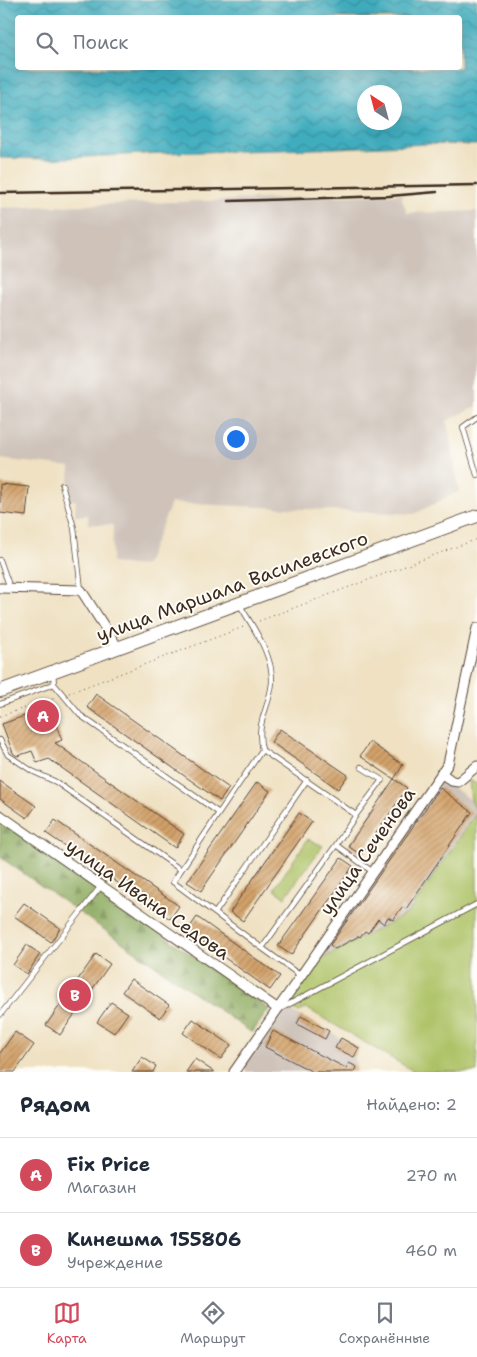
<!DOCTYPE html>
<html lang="ru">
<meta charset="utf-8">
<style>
:root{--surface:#fff;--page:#f2f2f3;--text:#1f2937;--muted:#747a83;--line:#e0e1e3;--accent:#d1495b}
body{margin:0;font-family:"Shantell Sans",sans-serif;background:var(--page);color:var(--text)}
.compass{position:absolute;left:357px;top:85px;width:45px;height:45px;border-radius:50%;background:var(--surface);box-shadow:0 5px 20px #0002;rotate:324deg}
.you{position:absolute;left:235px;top:438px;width:18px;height:18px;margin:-12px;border:4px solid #fff;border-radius:50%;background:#1a73e8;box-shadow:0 0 0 8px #1a73e833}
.badge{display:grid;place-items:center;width:32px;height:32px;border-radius:50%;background:var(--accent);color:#fff;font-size:16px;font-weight:700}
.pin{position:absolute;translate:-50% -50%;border:2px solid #fff;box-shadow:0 1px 5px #0006}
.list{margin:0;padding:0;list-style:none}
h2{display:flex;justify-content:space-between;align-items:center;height:65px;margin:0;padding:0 20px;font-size:21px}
h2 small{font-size:16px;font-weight:400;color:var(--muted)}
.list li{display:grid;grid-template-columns:32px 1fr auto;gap:15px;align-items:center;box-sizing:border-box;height:75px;padding:0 20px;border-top:1px solid var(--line)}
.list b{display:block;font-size:19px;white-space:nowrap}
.list p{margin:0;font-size:16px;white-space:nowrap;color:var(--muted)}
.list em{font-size:16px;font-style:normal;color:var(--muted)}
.icon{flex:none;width:28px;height:28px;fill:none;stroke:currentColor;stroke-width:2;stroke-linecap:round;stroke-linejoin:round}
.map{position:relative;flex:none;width:477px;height:1072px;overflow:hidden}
.search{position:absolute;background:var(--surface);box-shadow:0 5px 20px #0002;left:15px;right:15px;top:15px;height:55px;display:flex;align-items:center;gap:12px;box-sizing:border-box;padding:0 18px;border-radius:5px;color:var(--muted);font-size:19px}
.sheet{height:215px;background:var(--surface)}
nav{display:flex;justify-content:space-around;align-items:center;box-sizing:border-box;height:70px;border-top:1px solid var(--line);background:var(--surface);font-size:14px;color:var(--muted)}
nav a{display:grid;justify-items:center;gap:2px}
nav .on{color:var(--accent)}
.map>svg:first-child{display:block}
.industrial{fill:#cec2b9}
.forest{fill:url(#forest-firs);stroke:#62693c}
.green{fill:#adc266;stroke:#747642}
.water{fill:url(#water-waves);stroke:#3e6c6e;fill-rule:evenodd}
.building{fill:url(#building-hatch)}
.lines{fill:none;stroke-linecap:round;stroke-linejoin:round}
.lane-casing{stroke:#564537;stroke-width:6}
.street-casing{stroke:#564537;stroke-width:11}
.secondary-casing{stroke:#564537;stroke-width:14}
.path{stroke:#564537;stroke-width:1;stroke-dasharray:1 4;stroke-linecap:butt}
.lane{stroke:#fff;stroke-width:4.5}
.street{stroke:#fff;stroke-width:9}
.secondary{stroke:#fff;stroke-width:12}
.rail{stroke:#3b2a1e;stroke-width:2.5}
.labels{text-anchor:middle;stroke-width:4;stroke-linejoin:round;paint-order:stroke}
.street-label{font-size:19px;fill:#3b2a1e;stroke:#fdfcf7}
</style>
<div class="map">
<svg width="477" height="1072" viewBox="0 0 477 1072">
<defs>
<pattern id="forest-firs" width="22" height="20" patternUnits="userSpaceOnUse" patternTransform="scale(1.25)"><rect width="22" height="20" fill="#8aa85b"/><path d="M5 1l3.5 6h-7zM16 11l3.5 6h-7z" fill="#72894b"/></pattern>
<pattern id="water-waves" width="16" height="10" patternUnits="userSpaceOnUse" patternTransform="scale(1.25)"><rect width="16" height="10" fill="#40adbf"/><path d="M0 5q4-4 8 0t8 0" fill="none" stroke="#378d9b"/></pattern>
<pattern id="building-hatch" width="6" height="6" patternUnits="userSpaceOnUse" patternTransform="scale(1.25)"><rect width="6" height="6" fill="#d3a26a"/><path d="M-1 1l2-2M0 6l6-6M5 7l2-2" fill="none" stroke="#ac8457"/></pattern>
</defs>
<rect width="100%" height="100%" fill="#fdfcf7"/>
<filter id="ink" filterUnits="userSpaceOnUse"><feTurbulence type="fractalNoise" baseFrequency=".02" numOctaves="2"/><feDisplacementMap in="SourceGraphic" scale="10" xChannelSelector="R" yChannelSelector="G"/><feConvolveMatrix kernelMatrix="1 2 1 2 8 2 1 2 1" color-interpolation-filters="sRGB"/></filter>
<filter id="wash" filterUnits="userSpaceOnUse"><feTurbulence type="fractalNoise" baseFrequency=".0096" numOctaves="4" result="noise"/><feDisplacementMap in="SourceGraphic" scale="20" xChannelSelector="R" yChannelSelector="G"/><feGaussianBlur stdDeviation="1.12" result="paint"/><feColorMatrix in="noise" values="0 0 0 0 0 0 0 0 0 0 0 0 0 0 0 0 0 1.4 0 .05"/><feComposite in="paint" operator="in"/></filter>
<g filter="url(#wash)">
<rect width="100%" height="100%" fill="#efe1c2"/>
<!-- industrial -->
<path class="industrial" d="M406,194L401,196L407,213L477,211V406L447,421L459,491L414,514L171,503L146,564L144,566L112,563L113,525L88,524V515L75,516L76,500H68L70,467L0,459V208Z
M442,780L471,800L477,812L408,913L316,962Z
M284,1007L359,1048L354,1057L357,1067L355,1072H245L246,1069L243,1067Z"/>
<!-- forest -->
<path class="forest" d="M0,821L269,1009L252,1033L0,857Z"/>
<!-- green -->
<path class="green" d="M469,780L477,784V1072H415L306,1008L299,1012L285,1004L316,962L408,913L477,812L471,800Z
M308,839L323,846L285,897L274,889Z"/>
<!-- water -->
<path class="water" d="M0,0H477V145L430,144L314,149L162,153L48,159L0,158ZM18,18H460V68H18ZM364,92H394V122H364Z"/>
<g id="blocks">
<!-- building -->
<path class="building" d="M0,484L29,487L26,516L0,513Z
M96,694L229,788L220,801L87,707Z
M49,707L62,740L55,743L184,834L175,848L49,759L37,763L32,751L17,756L13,753L2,724Z
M280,729L348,775L338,789L271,742Z
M370,742L403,765L394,779L360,756Z
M394,779L407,788L361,855L348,846Z
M0,781L36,806L27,818L0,799Z
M257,782L270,791L201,891L187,882Z
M440,788L472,812L406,909L402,907L393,920L388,917L384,924L378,919L368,933L365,931L360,937L359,936L335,949L330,945Z
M299,813L312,822L243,921L230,912Z
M55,820L179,906L170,919L46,833Z
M341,858L353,866L291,955L278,946Z
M24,903L60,928L51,942L14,916Z
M197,917L280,976L270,990L187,931Z
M27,945L40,954L27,974L13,965Z
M96,954L110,964L60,1035L46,1025Z
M131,979L169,1005L160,1018L122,992Z
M111,1002L128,1013L114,1033L97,1022Z
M301,1016L329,1031L325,1039L297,1024Z
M193,1019L231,1045L221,1059L183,1033Z
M273,1031L346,1068L349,1063L357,1067L355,1072H313L265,1047Z
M15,1032L34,1045L15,1072H0V1053Z
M341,1038L359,1048L354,1057L335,1048Z
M142,1057L156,1066L153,1072H132Z
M195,1059L214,1072H186Z"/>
</g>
</g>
<g filter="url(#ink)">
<use href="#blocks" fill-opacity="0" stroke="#564537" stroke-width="1"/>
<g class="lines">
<defs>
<path id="lane" d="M477,417L463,427L477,475
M62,485L74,528L81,590
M0,560L10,588
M240,605C253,628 273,654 272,682C270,708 255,721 262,750
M54,684L80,715L219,813L262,750L356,815L336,845L373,872
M0,704L54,684L53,673
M0,740L8,755L32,771L56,782L181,870
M219,813L173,882L262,948
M356,815L382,780L361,767
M215,913L307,780
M301,976L262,948L336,845
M282,1008L477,904
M0,1015L101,886"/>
<path id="street" d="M0,588L81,590L118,648
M441,773L452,781L458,782L477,766
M0,815L278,1009
M234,1072L448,764L477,628"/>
<path id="secondary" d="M0,691L477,516"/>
</defs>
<!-- lane casing -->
<use href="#lane" class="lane-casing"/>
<!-- street casing -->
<use href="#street" class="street-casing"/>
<!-- secondary casing -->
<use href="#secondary" class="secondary-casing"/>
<!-- path -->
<path class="path" d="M259,621L477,539
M69,693L246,626
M0,716L56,698"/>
<!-- lane -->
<use href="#lane" class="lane"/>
<!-- street -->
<use href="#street" class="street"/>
<!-- secondary -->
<use href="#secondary" class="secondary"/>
<!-- rail -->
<path class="rail" d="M0,193L477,185
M229,201L389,196L437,192"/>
</g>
</g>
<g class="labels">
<!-- street labels -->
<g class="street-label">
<text transform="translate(232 586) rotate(-20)" y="7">улица Маршала Василевского</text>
<text transform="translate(367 851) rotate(-55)" y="7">улица Сеченова</text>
<text transform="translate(148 899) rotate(35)" y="7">улица Ивана Седова</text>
</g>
</g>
</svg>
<svg class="compass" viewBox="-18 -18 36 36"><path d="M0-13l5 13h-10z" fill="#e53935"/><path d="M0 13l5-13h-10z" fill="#747a83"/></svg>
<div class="you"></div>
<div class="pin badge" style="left:43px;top:716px">A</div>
<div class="pin badge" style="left:75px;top:995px">B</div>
<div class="search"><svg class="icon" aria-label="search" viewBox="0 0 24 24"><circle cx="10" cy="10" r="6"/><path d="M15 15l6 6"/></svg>Поиск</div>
</div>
<section class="sheet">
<h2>Рядом<small>Найдено: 2</small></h2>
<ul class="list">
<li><span class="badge">A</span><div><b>Fix Price</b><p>Магазин</p></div><em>270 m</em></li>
<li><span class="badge">B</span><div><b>Кинешма 155806</b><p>Учреждение</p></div><em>460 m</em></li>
</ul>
</section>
<nav>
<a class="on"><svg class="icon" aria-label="map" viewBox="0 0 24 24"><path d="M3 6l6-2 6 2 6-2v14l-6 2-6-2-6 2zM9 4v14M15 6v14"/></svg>Карта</a>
<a><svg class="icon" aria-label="directions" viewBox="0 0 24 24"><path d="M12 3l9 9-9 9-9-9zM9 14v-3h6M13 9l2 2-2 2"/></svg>Маршрут</a>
<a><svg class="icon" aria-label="saved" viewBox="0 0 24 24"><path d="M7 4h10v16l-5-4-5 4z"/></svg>Сохранённые</a>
</nav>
